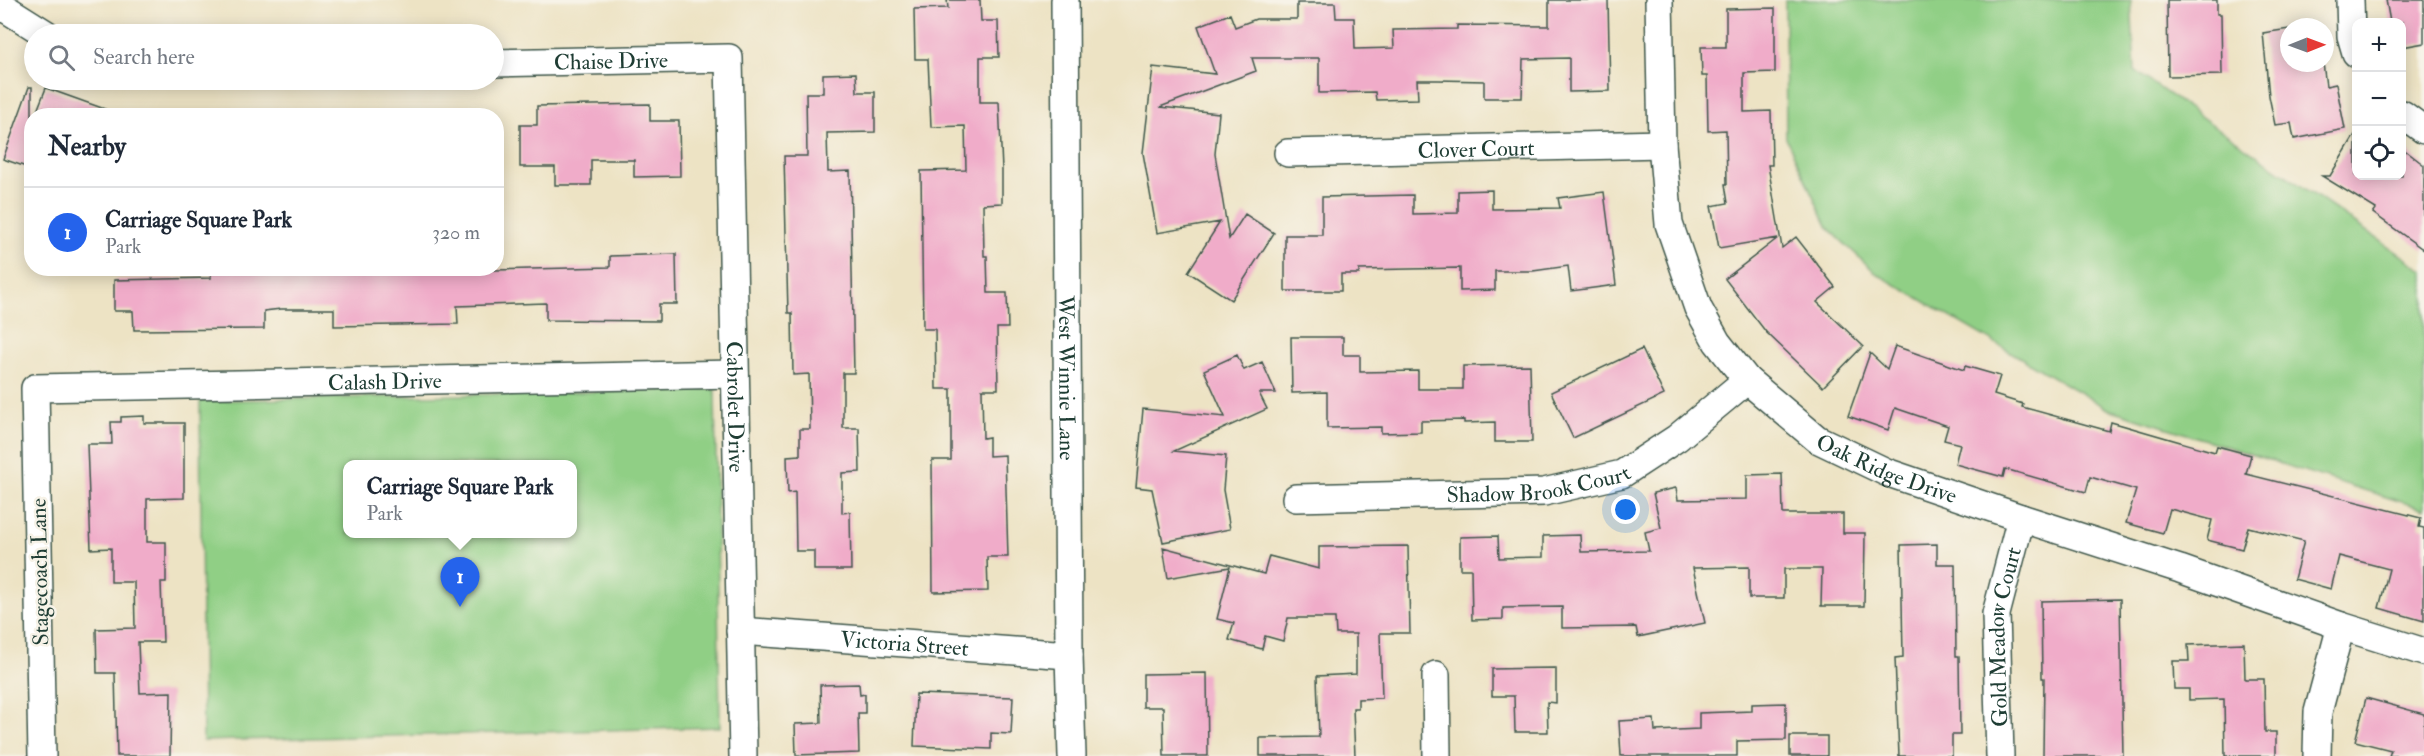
<!DOCTYPE html>
<meta charset="utf-8">
<style>
:root{--surface:#fff;--page:#f2f2f3;--text:#1f2937;--muted:#747a83;--line:#e0e1e3;--accent:#2563eb}
body{margin:0;font-family:"IM FELL Double Pica",serif;background:var(--page);color:var(--text)}
.controls{position:absolute;right:18px;top:18px;display:grid;overflow:hidden;border-radius:12px;box-shadow:0 3px 15px #0003}
.controls button{width:54px;height:54px;display:grid;place-items:center;padding:0;border:0;border-bottom:2px solid var(--line);background:var(--surface);color:var(--text);font:30px sans-serif}
.compass{position:absolute;left:2280px;top:18px;width:54px;height:54px;border-radius:50%;background:var(--surface);box-shadow:0 3px 15px #0003;rotate:89deg}
.you{position:absolute;left:1626px;top:510px;width:21px;height:21px;margin:-15px;border:4px solid #fff;border-radius:50%;background:#1a73e8;box-shadow:0 0 0 9px #1a73e833}
.badge{display:grid;place-items:center;width:39px;height:39px;border-radius:50%;background:var(--accent);color:#fff;font-size:20px;font-weight:700}
.pin{position:absolute;translate:-50% -50px;filter:drop-shadow(0 2px 3px #0008)}
.pin::after{content:'';position:absolute;top:32px;width:21px;height:18px;background:inherit;clip-path:polygon(0 0,100% 0,50% 100%)}
.popup{position:absolute;left:343px;top:460px;width:234px;height:78px;box-sizing:border-box;display:grid;place-content:center;border-radius:12px;background:var(--surface);filter:drop-shadow(0 2px 4px #0005);font-size:20px;white-space:nowrap;color:var(--muted)}
.popup b{font-size:22px;color:var(--text)}
.popup::after{content:'';position:absolute;left:50%;top:100%;margin-left:-12px;border:12px solid transparent;border-top-color:var(--surface)}
.list{margin:0;padding:0;list-style:none}
h2{display:flex;justify-content:space-between;align-items:center;height:78px;margin:0;padding:0 24px;font-size:26px}
h2 small{font-size:20px;font-weight:400;color:var(--muted)}
.list li{display:grid;grid-template-columns:39px 1fr auto;gap:18px;align-items:center;box-sizing:border-box;height:90px;padding:0 24px;border-top:2px solid var(--line)}
.list b{display:block;font-size:22px;white-space:nowrap}
.list p{margin:0;font-size:20px;white-space:nowrap;color:var(--muted)}
.list em{font-size:20px;font-style:normal;color:var(--muted)}
.icon{flex:none;width:33px;height:33px;fill:none;stroke:currentColor;stroke-width:2;stroke-linecap:round;stroke-linejoin:round}
.map{position:relative;flex:none;width:2424px;height:756px;overflow:hidden}
.search{position:absolute;background:var(--surface);box-shadow:0 3px 15px #0003;left:24px;top:24px;width:480px;height:66px;display:flex;align-items:center;gap:15px;box-sizing:border-box;padding:0 21px;border-radius:33px;color:var(--muted);font-size:22px}
.panel{position:absolute;background:var(--surface);box-shadow:0 3px 15px #0003;left:24px;top:108px;width:480px;height:168px;border-radius:24px}
.map>svg:first-child{display:block}
.green{fill:#90cf85;stroke:#58865c;stroke-width:1.5;fill-rule:evenodd}
.building{fill:#f0acc9}
.lines{fill:none;stroke-linecap:round;stroke-linejoin:round}
.minor-casing{stroke:#3e564a;stroke-width:30}
.minor{stroke:#fff;stroke-width:27}
.labels{text-anchor:middle;stroke-width:5;stroke-linejoin:round;paint-order:stroke}
.street-label{font-size:22px;fill:#1f3d34;stroke:#f7f3e8}
</style>
<div class="map">
<svg width="2424" height="756" viewBox="0 0 2424 756">
<rect width="100%" height="100%" fill="#f7f3e8"/>
<filter id="ink" filterUnits="userSpaceOnUse"><feTurbulence type="fractalNoise" baseFrequency=".0167" numOctaves="2"/><feDisplacementMap in="SourceGraphic" scale="12" xChannelSelector="R" yChannelSelector="G"/><feConvolveMatrix kernelMatrix="1 2 1 2 8 2 1 2 1" color-interpolation-filters="sRGB"/></filter>
<filter id="wash" filterUnits="userSpaceOnUse"><feTurbulence type="fractalNoise" baseFrequency=".008" numOctaves="4" result="noise"/><feDisplacementMap in="SourceGraphic" scale="24" xChannelSelector="R" yChannelSelector="G"/><feGaussianBlur stdDeviation="1.35" result="paint"/><feColorMatrix in="noise" values="0 0 0 0 0 0 0 0 0 0 0 0 0 0 0 0 0 1.4 0 .05"/><feComposite in="paint" operator="in"/></filter>
<g filter="url(#wash)">
<rect width="100%" height="100%" fill="#ede3c4"/>
<!-- green -->
<path class="green" d="M1785,0H2131L2135,71L2424,271V509L2108,409L1877,274L1828,228L1786,138Z
M715,389L720,727L203,741L200,401ZM572,464V534H348V464Z"/>
<g id="blocks">
<!-- building -->
<path class="building" d="M947,0H980L981,21H998L999,57H980V102H999L1002,170V203L983,204L984,256H987L988,293H1007L1008,328H997L998,389H982L983,438L989,437V456L1005,455L1008,557H987L988,591L933,592L932,460H951V389H936L935,329H923L921,171L966,170L965,126L931,127L928,59H915L914,9L948,8Z
M1549,0H1608L1610,91L1569,92V58L1523,59L1522,98H1484V81L1438,80H1417L1418,99L1376,100L1375,92L1319,93V58H1252L1256,71L1160,107L1219,113L1215,154L1229,239L1245,214L1274,233L1231,300L1188,272L1220,222L1157,233L1143,153L1153,67L1215,74L1198,26L1230,14L1235,27L1256,19H1297V3H1335L1336,18H1354L1355,49L1394,48L1393,30L1457,29V25L1549,26Z
M2167,0H2217V14H2221L2222,75L2168,76Z
M2386,0H2424V43L2402,47V22H2390Z
M1775,8V72L1744,73V112L1771,111L1772,165H1768L1782,248L1796,237L1835,287L1817,302L1863,346L1823,387L1766,332L1725,279L1778,238L1719,248L1711,206L1728,203L1725,184H1727L1726,130L1708,131L1707,76H1702L1701,47H1726V9Z
M2289,29V63H2323L2326,86L2336,84L2345,129L2294,139L2291,123L2275,125L2269,96L2263,33Z
M856,73L857,92H875V132L827,133L828,172L850,171L854,373H843V428H859L860,472L842,473V513L850,512L851,570H814V551H796L795,492L788,493L787,456L800,455V429H810L809,374L793,375L792,313H788L784,156H807L806,93H823V74Z
M29,87H32V169L3,159Z
M46,88L116,113V116H35Z
M650,104V121H679L680,176L634,177V160H591V185H555V167H520V125H537V106Z
M2356,133V176H2402V148L2424,165V250L2373,213L2376,209L2322,176H2330Z
M1492,190V209L1560,208L1558,198L1604,192L1616,285L1571,291L1568,266L1533,271H1495V290L1460,291V268L1359,270V274H1341V291H1285V235H1322V197L1413,195V214L1458,213V191Z
M676,254L677,304H659V321L546,320V303L457,306L458,324L334,326V309H281L264,311V329L134,330L133,311H114V280L211,278V268L494,270L610,267V256Z
M1291,337H1343V355H1360V372L1418,371V389H1463V366L1530,365L1532,442H1495V422L1464,423V420L1421,421V432L1381,433V427L1327,428V392L1292,393Z
M1895,346L1964,370L1965,366L2000,376L1994,395L2023,404L2022,407L2109,431L2111,422L2215,452L2217,446L2251,455L2246,474L2421,518L2419,527L2424,528V621L2379,608L2389,569L2339,556L2331,589L2294,579L2304,541L2248,527L2242,549L2207,540L2212,520L2170,509L2163,533L2126,523L2136,490L2090,477L2086,492L2005,469L2003,477L1955,464L1960,444L1944,440L1948,426L1895,408L1888,430L1848,416L1870,353L1887,369Z
M1642,349L1664,395L1573,438L1551,392Z
M1237,355L1244,370L1262,362L1276,393H1259L1267,409L1174,451L1226,456L1223,490L1230,529L1163,542L1152,489L1136,487L1143,409L1225,417L1204,370Z
M144,416V423H184V498L147,499V542H166V582H161L163,642H138L140,693L171,692L170,756H117L115,673H97L96,629L135,628L134,582H111V548L91,549L87,444H112L111,422H121V417Z
M1782,474L1783,514H1843V533H1865L1864,606H1821L1822,569H1784V598H1749V567L1693,568L1705,623L1638,637L1636,627L1562,628V607L1503,608V619L1472,620L1471,569H1460V537L1498,536L1499,558L1543,557V536L1580,535L1581,552L1649,551L1645,532L1661,528L1653,493L1676,488L1678,500L1747,499V475Z
M1937,544V564H1955L1956,656H1959L1960,735H1952V756H1899L1895,658L1903,657L1901,545Z
M1408,546L1410,633H1380L1382,698L1358,699V708H1353L1355,756H1260V738L1319,737L1317,676L1356,674V634H1336L1335,618H1288L1283,641L1265,636L1262,649L1229,640L1234,623L1217,619L1230,567L1168,578L1163,547L1264,574L1269,556L1319,569V547Z
M2120,599L2123,756H2043L2044,678H2042L2041,601Z
M2244,643L2245,679H2264L2265,732H2276V756H2225L2224,699L2189,700V689H2174L2173,661H2189L2188,645Z
M1556,668V703L1547,702L1548,732H1515L1514,696H1492V669Z
M1207,673L1208,756H1164L1163,707H1143V674Z
M859,684L860,695L865,694V713H858L859,753L796,755L795,724L821,723L820,685Z
M916,694L1013,697L1011,734L991,733V749L914,746Z
M2366,698L2424,714V756H2389L2391,750L2355,741Z
M1786,703V740L1737,741V756H1621L1619,721L1654,719L1655,731L1699,729V713L1752,711V704Z
M1790,736H1827V756H1790Z"/>
</g>
</g>
<g filter="url(#ink)">
<use href="#blocks" fill-opacity="0" stroke="#3e564a" stroke-width="1.5"/>
<g class="lines">
<defs>
<g id="minor">
<path id="s1" d="M1065,0L1069,655L1072,756"/>
<path id="s2" d="M1659,0L1662,144L1669,224L1698,308L1717,342L1747,380L1817,439L1886,472L2021,518L2180,569L2341,626L2424,652"/>
<path d="M2350,0L2351,36L2356,53"/>
<path d="M0,5L46,34"/>
<path id="s3" d="M494,63L729,58L743,756"/>
<path d="M2402,114L2424,130"/>
<path id="s4" d="M1288,153L1662,144"/>
<path id="s5" d="M1296,498L1544,492L1622,474L1677,438L1747,380"/>
<path id="s6" d="M740,631L1069,655"/>
<path d="M1436,675L1437,756"/>
<path id="s7" d="M42,756L35,388L735,374"/>
<path id="s8" d="M2000,756L1996,614L2021,518"/>
<path d="M2317,756L2318,712L2341,626"/>
</g>
</defs>
<!-- minor casing -->
<use href="#minor" class="minor-casing"/>
<!-- minor -->
<use href="#minor" class="minor"/>
</g>
</g>
<g class="labels">
<!-- street labels -->
<g class="street-label">
<text dy="8" stroke="none"><textPath href="#s3" startOffset="117">Chaise Drive</textPath></text>
<text dy="8" stroke="none"><textPath href="#s4" startOffset="188">Clover Court</textPath></text>
<text dy="8" stroke="none"><textPath href="#s1" startOffset="378">West Winnie Lane</textPath></text>
<text dy="8" stroke="none"><textPath href="#s7" startOffset="718">Calash Drive</textPath></text>
<text dy="8" stroke="none"><textPath href="#s3" startOffset="584">Cabrolet Drive</textPath></text>
<text dy="8" stroke="none"><textPath href="#s2" startOffset="568">Oak Ridge Drive</textPath></text>
<text dy="8" stroke="none"><textPath href="#s5" startOffset="243">Shadow Brook Court</textPath></text>
<text transform="translate(39 572) rotate(-91)" y="8">Stagecoach Lane</text>
<text dy="8" stroke="none"><textPath href="#s8" startOffset="120">Gold Meadow Court</textPath></text>
<text dy="8" stroke="none"><textPath href="#s6" startOffset="165">Victoria Street</textPath></text>
</g>
</g>
</svg>
<div class="controls">
<button>+</button>
<button>−</button>
<button><svg class="icon" aria-label="locate" viewBox="0 0 24 24"><circle cx="12" cy="12" r="6"/><path d="M12 2v4M12 18v4M2 12h4M18 12h4"/></svg></button>
</div>
<svg class="compass" viewBox="-18 -18 36 36"><path d="M0-13l5 13h-10z" fill="#e53935"/><path d="M0 13l5-13h-10z" fill="#747a83"/></svg>
<div class="you"></div>
<div class="pin badge" style="left:460px;top:607px">1</div>
<div class="popup"><b>Carriage Square Park</b>Park</div>
<div class="search"><svg class="icon" aria-label="search" viewBox="0 0 24 24"><circle cx="10" cy="10" r="6"/><path d="M15 15l6 6"/></svg>Search here</div>
<section class="panel">
<h2>Nearby<small></small></h2>
<ul class="list">
<li><span class="badge">1</span><div><b>Carriage Square Park</b><p>Park</p></div><em>320 m</em></li>
</ul>
</section>
</div>
